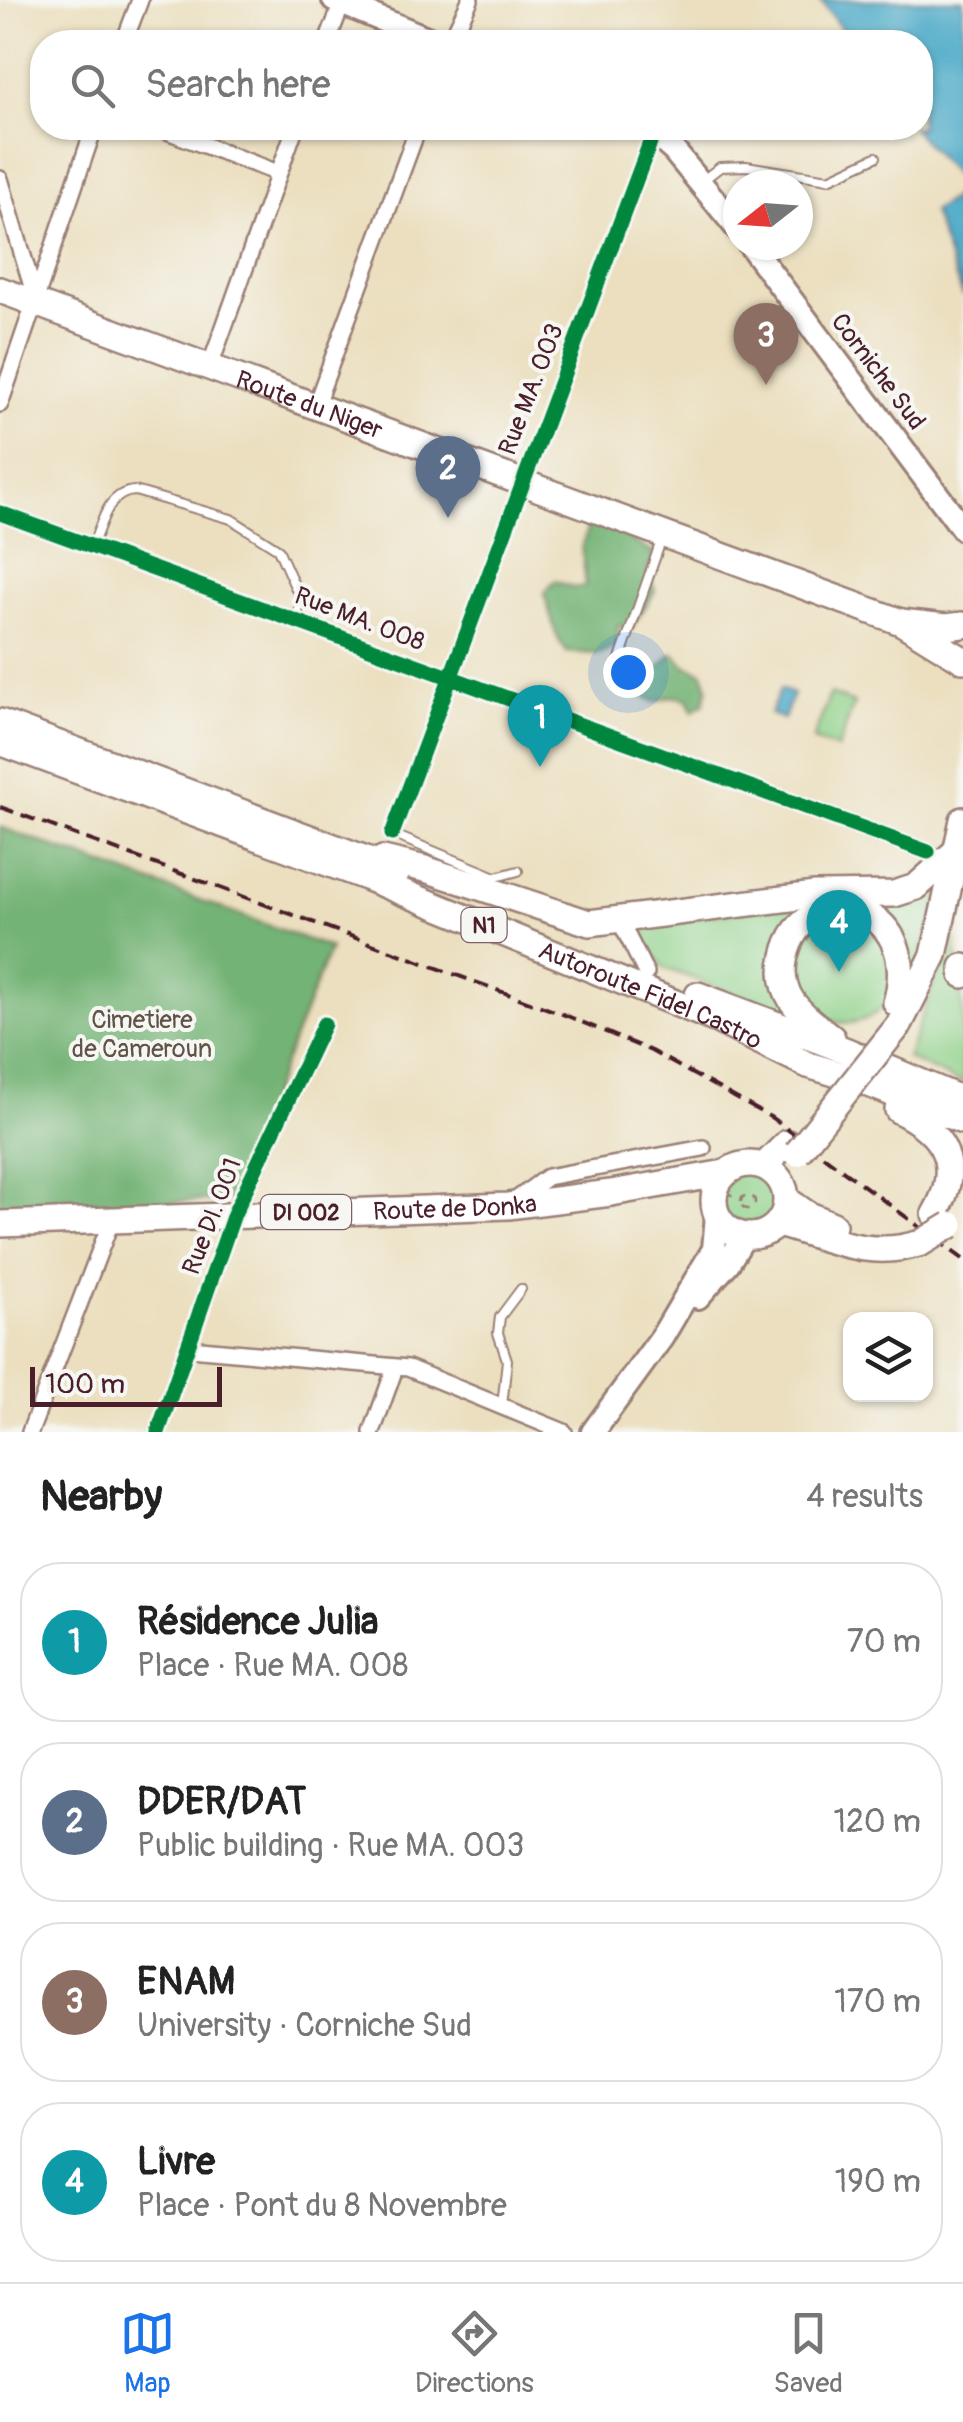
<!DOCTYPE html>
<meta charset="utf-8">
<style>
:root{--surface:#fff;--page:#f6f6f6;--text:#222;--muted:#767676;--line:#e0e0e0;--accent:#1a73e8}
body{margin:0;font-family:Pangolin,sans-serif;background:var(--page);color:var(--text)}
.controls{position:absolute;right:30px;bottom:30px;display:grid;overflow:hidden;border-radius:20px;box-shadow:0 2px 8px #0004}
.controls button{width:90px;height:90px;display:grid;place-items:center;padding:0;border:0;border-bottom:2px solid var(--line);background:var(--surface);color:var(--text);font:50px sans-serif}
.compass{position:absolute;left:723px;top:170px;width:90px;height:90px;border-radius:50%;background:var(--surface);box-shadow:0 2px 8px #0004;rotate:253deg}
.scale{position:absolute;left:30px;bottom:25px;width:192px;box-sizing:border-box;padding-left:10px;border:5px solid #4a1f2b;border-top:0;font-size:28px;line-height:35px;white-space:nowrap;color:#4a1f2b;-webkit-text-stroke:8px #f6f6f2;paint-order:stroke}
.you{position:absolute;left:628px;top:672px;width:35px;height:35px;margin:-25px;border:8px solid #fff;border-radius:50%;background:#1a73e8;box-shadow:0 0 0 15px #1a73e833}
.badge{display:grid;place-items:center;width:65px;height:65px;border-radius:50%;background:var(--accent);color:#fff;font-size:32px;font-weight:700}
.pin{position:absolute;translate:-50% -82px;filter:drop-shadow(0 2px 5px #0008)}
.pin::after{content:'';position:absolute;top:52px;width:35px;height:30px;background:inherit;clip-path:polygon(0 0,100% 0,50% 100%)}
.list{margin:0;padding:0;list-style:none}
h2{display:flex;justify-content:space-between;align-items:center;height:130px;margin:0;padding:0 40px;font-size:42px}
h2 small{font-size:32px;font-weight:400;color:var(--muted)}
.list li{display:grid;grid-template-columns:65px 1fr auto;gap:30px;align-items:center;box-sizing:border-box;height:160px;margin:0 20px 20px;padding:0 20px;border:2px solid var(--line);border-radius:40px}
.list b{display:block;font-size:38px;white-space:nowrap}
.list p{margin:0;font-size:32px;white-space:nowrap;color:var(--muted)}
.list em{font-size:32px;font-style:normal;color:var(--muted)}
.icon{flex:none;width:55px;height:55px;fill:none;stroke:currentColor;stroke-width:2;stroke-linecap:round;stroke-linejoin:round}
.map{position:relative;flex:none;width:963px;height:1432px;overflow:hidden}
.search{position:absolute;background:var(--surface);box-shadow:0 2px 8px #0004;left:30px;right:30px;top:30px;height:110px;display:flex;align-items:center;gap:25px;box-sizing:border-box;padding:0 35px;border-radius:40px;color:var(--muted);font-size:38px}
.sheet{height:850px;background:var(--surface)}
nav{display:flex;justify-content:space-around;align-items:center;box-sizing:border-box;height:140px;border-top:2px solid var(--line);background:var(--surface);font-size:28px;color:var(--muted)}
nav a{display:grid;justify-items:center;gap:5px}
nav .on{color:var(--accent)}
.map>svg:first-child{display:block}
.green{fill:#8fd189;stroke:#6c785a;stroke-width:2.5}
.forest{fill:#73b375;stroke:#5e6950;stroke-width:2.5}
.water{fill:#48a9c7;stroke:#496479;stroke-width:2.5}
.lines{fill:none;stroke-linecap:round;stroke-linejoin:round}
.service-casing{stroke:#9a7f75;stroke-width:12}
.minor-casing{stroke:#9a7f75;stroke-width:20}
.secondary-casing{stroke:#9a7f75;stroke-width:28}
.primary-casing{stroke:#9a7f75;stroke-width:30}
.trunk-casing{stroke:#9a7f75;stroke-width:30}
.path{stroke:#9a7f75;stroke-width:2.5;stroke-dasharray:8 8;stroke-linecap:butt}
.service{stroke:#fff;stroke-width:8}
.minor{stroke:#fff;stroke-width:15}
.secondary{stroke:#fff;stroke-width:22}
.primary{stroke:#fff;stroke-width:25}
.trunk{stroke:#fff;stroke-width:25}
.rail{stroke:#4a1f2b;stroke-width:4;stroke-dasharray:15 8;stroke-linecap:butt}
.primary-bridge-casing{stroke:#9a7f75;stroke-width:30;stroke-linecap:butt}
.trunk-bridge-casing{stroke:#9a7f75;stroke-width:30;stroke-linecap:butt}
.primary-bridge{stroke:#fff;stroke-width:25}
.trunk-bridge{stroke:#fff;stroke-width:25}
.cycleway-casing{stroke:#f6f6f2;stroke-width:21}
.cycleway{stroke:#00873e;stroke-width:15}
.labels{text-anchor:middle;stroke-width:8;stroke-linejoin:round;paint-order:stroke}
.shield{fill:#f6f6f2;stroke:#7e6067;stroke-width:2.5}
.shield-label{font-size:22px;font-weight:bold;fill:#4a1f2b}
.street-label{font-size:25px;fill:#4a1f2b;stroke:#f6f6f2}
.park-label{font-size:25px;fill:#5f5447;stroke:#f6f6f2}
</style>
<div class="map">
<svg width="963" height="1432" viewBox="0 0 963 1432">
<rect width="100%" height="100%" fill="#f6f6f2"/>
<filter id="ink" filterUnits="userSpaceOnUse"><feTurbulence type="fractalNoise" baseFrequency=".01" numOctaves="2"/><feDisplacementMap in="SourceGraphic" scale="20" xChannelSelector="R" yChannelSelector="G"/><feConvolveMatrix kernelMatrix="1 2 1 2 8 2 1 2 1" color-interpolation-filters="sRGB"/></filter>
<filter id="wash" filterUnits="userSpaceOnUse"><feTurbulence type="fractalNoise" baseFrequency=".0048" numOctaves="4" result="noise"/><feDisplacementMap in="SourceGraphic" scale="40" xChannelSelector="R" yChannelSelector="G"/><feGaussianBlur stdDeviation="2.25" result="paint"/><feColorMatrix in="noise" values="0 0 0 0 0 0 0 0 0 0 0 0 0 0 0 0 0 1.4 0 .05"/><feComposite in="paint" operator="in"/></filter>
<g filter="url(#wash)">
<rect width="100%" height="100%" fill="#ebdfbf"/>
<!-- green -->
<path class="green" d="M830,694L854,703L838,749L813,740Z
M943,877L927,938L908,979L858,900Z
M819,900L781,938L799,1017L664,968L635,926Z
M840,918L880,931L894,991C879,1019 853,1029 823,1019L795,987L794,960L810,931Z
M950,938L955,939L963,1011V1084L907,1058Z
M721 1199a30 30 0 1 1 60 0a30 30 0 1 1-60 0Z"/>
<!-- forest -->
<path class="forest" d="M588,526L609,527L655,554L647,570L655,591L631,629L618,625V646L598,654L567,652C551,633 553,617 544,594L555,581L574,588L586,586L582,548Z
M673,653L685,665L703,673L708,687L704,703L693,711L688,699L672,696L655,702L645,697L642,686Z
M0,827L330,948L229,1200L0,1208Z"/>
<!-- water -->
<path class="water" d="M820,0H963V184L912,128H920V42H851Z
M963,191V297L932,212Z
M780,689L793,694L784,719L770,714Z"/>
</g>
<g filter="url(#ink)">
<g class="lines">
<defs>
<path id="service" d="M702,181L720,167L746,166L829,179L876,157
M92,546C102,524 107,492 135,491L231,519L278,549L301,600L296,620
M613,679L661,541
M392,834L496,877L518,871
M502,1406L507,1360L498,1333L500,1317L521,1289"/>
<path id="minor" d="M124,42L140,0
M327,42L342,4
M450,42L470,0
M159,128L278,173
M0,179L37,303
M209,369L295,128
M0,404L94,128
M315,407L418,128
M0,513L928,852
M392,834L654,132
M620,921L646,973
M513,1202L547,1177L703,1148
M190,1348L408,1368L564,1432
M30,1432L112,1219
M158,1432L234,1214L324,1024
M372,1432L395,1368"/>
<path id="secondary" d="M334,0L436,42
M648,128L674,151L738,229
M750,245L963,529
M698,1297L728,1263L744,1237
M593,1432L662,1337L714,1249L717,1215"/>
<g id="primary">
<path id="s1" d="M0,290L901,622"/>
<path d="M963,625L946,627L901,622L963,660"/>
<path d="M899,1025L934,955L963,820"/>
<circle cx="750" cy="1200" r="36"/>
<path d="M764,1166L787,1143"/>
<path id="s2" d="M0,1224L508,1206L611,1193L725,1173"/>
</g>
<g id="trunk">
<path d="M0,722L398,871"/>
<path id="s3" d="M0,742L368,878L717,1020L808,1065L864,1082L963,1121"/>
<path d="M383,859L425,869L589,923L815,895L894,894L916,887L956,851"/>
<path d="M963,967V975"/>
<path d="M698,995L847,1051L963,1100"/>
<path d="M832,1038C818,1026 802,1016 792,1001C783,987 781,972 785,956C803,876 925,900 896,1003"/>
<path d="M898,1110C945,1133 963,1165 935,1214"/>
<path d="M787,1200L807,1214L833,1225"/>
<path d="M778,1224C829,1238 868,1260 921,1243"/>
</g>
</defs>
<!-- service casing -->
<use href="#service" class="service-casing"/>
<!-- minor casing -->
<use href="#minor" class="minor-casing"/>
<!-- secondary casing -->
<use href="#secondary" class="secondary-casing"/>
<!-- primary casing -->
<use href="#primary" class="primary-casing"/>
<!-- trunk casing -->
<use href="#trunk" class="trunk-casing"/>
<!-- path -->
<path class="path" d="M725,1193L741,1198
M741 1202a7 7 0 1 1 14 0a7 7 0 1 1-14 0Z"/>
<!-- service -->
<use href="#service" class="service"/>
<!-- minor -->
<use href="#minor" class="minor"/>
<!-- secondary -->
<use href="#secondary" class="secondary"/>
<!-- primary -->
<use href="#primary" class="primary"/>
<!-- trunk -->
<use href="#trunk" class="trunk"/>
<!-- rail -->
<path class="rail" d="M0,807L565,1015L651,1051L772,1118L963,1259"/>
<defs>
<path id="primary-bridge" d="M797,1153L899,1025"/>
<path id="trunk-bridge" d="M921,1243L951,1225"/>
</defs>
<!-- primary-bridge casing -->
<use href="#primary-bridge" class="primary-bridge-casing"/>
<!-- trunk-bridge casing -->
<use href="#trunk-bridge" class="trunk-bridge-casing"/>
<!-- primary-bridge -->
<use href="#primary-bridge" class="primary-bridge"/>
<!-- trunk-bridge -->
<use href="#trunk-bridge" class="trunk-bridge"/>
<defs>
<path id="cycleway" d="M0,513L928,852
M392,834L654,132
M158,1432L234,1214L324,1024"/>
</defs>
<!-- cycleway casing -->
<use href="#cycleway" class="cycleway-casing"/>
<!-- cycleway -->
<use href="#cycleway" class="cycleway"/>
</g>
</g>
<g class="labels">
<!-- shield labels -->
<g class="shield">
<rect x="461.5" y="908" width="45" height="34" rx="8"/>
<rect x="261" y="1195" width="90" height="34" rx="8"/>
</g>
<g class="shield-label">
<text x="484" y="933">N1</text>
<text x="306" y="1220">DI 002</text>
</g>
<!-- street labels -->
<g class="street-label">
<text transform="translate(879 371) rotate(53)" y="9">Corniche Sud</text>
<text transform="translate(530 389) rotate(-69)" y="9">Rue MA. 003</text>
<text dy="9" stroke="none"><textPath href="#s1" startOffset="330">Route du Niger</textPath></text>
<text transform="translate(360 618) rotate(21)" y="9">Rue MA. 008</text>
<text dy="9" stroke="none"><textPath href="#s3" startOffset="698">Autoroute Fidel Castro</textPath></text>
<text dy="9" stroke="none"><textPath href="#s2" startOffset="455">Route de Donka</textPath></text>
<text transform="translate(211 1216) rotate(-69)" y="9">Rue DI. 001</text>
</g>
<!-- park labels -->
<g class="park-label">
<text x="142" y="1028">Cimetiere<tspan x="142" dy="29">de Cameroun</tspan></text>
</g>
</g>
</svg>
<div class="controls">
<button><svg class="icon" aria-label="layers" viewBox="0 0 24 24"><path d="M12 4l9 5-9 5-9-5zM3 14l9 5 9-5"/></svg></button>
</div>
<svg class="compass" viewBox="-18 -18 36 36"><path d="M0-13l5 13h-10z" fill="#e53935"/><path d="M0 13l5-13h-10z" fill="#767676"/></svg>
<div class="scale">100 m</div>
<div class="you"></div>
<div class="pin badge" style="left:540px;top:767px;background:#0f9aa8">1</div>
<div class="pin badge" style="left:448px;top:518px;background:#5c6f8a">2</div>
<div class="pin badge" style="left:766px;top:385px;background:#8d6e63">3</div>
<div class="pin badge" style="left:839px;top:972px;background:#0f9aa8">4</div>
<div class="search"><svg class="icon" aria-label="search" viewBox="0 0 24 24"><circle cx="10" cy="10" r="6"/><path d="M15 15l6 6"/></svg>Search here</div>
</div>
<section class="sheet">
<h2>Nearby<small>4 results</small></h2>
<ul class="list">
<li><span class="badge" style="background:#0f9aa8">1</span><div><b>Résidence Julia</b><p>Place · Rue MA. 008</p></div><em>70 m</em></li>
<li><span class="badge" style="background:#5c6f8a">2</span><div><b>DDER/DAT</b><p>Public building · Rue MA. 003</p></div><em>120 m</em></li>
<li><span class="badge" style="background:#8d6e63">3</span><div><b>ENAM</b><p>University · Corniche Sud</p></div><em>170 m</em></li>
<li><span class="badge" style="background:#0f9aa8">4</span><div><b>Livre</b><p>Place · Pont du 8 Novembre</p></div><em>190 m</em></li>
</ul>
</section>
<nav>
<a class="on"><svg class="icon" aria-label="map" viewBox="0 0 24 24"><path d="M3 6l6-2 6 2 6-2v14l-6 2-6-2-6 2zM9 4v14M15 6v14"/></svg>Map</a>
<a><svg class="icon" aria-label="directions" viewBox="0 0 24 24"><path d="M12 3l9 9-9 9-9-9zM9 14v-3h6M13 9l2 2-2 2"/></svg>Directions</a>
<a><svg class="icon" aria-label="saved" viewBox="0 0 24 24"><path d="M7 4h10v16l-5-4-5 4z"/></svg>Saved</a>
</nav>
